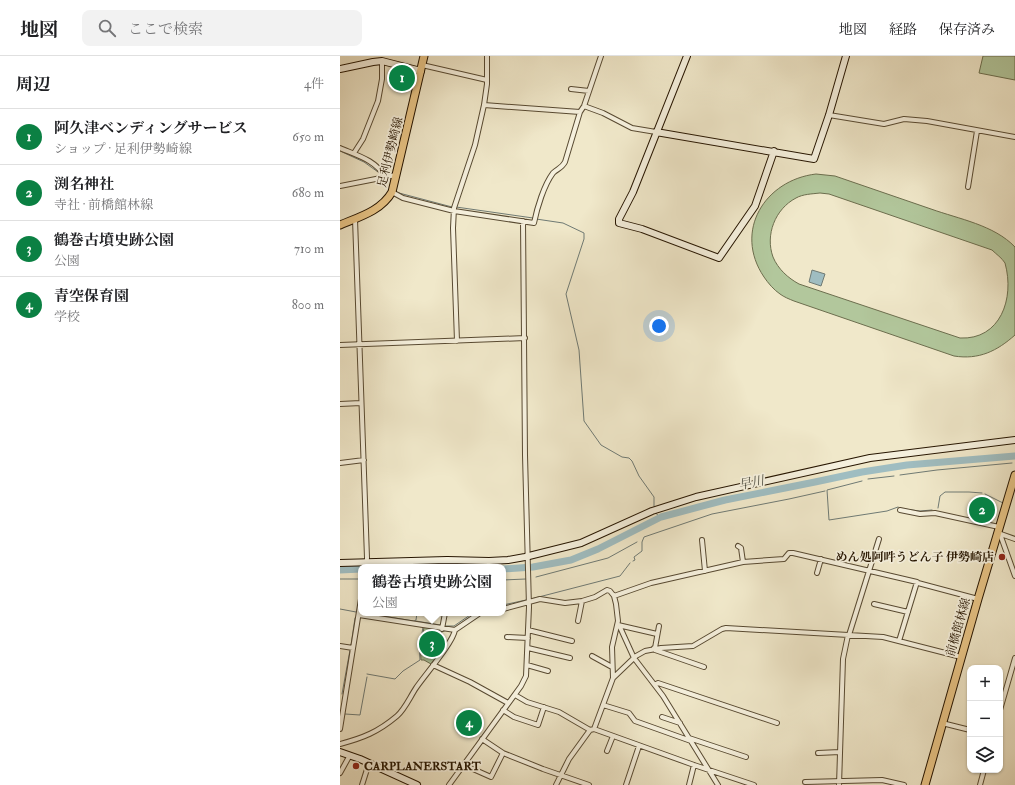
<!DOCTYPE html>
<html lang="ja">
<meta charset="utf-8">
<style>
:root{--surface:#fff;--page:#f2f2f2;--text:#202124;--muted:#757577;--line:#e0e0e0;--accent:#0b8043}
body{margin:0;font-family:"IM FELL Double Pica","Noto Serif JP",serif;background:var(--page);color:var(--text)}
.controls{position:absolute;right:12px;bottom:12px;display:grid;overflow:hidden;border-radius:8px;box-shadow:0 1px 3px #0004}
.controls button{width:36px;height:36px;display:grid;place-items:center;padding:0;border:0;border-bottom:1px solid var(--line);background:var(--surface);color:var(--text);font:20px sans-serif}
.you{position:absolute;left:319px;top:270px;width:14px;height:14px;margin:-10px;border:3px solid #fff;border-radius:50%;background:#1a73e8;box-shadow:0 0 0 6px #1a73e833}
.badge{display:grid;place-items:center;width:26px;height:26px;border-radius:50%;background:var(--accent);color:#fff;font-size:13px;font-weight:700}
.pin{position:absolute;translate:-50% -50%;border:2px solid #fff;box-shadow:0 1px 4px #0006}
.popup{position:absolute;left:18px;top:508px;width:148px;height:52px;box-sizing:border-box;display:grid;place-content:center;border-radius:8px;background:var(--surface);filter:drop-shadow(0 1px 3px #0005);font-size:13px;white-space:nowrap;color:var(--muted)}
.popup b{font-size:15px;color:var(--text)}
.popup::after{content:'';position:absolute;left:50%;top:100%;margin-left:-8px;border:8px solid transparent;border-top-color:var(--surface)}
.list{margin:0;padding:0;list-style:none}
h2{display:flex;justify-content:space-between;align-items:center;height:52px;margin:0;padding:0 16px;font-size:17px}
h2 small{font-size:13px;font-weight:400;color:var(--muted)}
.list li{display:grid;grid-template-columns:26px 1fr auto;gap:12px;align-items:center;box-sizing:border-box;height:56px;padding:0 16px;border-top:1px solid var(--line)}
.list b{display:block;font-size:15px;white-space:nowrap}
.list p{margin:0;font-size:13px;white-space:nowrap;color:var(--muted)}
.list em{font-size:13px;font-style:normal;color:var(--muted)}
.icon{flex:none;width:22px;height:22px;fill:none;stroke:currentColor;stroke-width:2;stroke-linecap:round;stroke-linejoin:round}
.map{position:relative;flex:none;width:675px;height:729px;overflow:hidden}
header{display:flex;align-items:center;gap:24px;box-sizing:border-box;height:56px;padding:0 20px;background:var(--surface);border-bottom:1px solid var(--line)}
header strong{font-size:19px}
nav{display:flex;gap:22px;margin-inline-start:auto;font-size:14px}
.search{width:280px;height:36px;background:var(--page);display:flex;align-items:center;gap:10px;box-sizing:border-box;padding:0 14px;border-radius:8px;color:var(--muted);font-size:15px}
main{display:flex}
aside{flex:1;background:var(--surface)}
.map>svg:first-child{display:block}
.green{fill:#b2c79c;stroke:#6c6e4e;fill-rule:evenodd}
.water{fill:#9fbdc1;stroke:#6f7a74}
.lines{fill:none;stroke-linecap:round;stroke-linejoin:round}
.stream{stroke:#6f7a74;stroke-width:1}
.river{stroke:#9fbdc1;stroke-width:7}
.street-casing{stroke:#584a32;stroke-width:6}
.secondary-casing{stroke:#261500;stroke-width:8}
.primary-casing{stroke:#261500;stroke-width:9}
.street{stroke:#f5f0dd;stroke-width:4}
.secondary{stroke:#f5f0dd;stroke-width:6}
.primary{stroke:#e8c485;stroke-width:7}
.poi-dot{fill:#8f2418;stroke:#f5f0dd;stroke-width:1.5}
.labels{text-anchor:middle;stroke-width:3.5;stroke-linejoin:round;paint-order:stroke}
.street-label{font-size:12px;fill:#261500;stroke:#f5f0dd}
.poi-label{font-size:12px;font-weight:bold;fill:#261500;stroke:#f5f0dd;text-anchor:end}
.water-label{font-size:13px;font-style:italic;fill:#505044;stroke:#f5f0dd}
</style>
<header>
<strong>地図</strong>
<div class="search"><svg class="icon" aria-label="search" viewBox="0 0 24 24"><circle cx="10" cy="10" r="6"/><path d="M15 15l6 6"/></svg>ここで検索</div>
<nav><a>地図</a><a>経路</a><a>保存済み</a></nav>
</header>
<main>
<aside>
<h2>周辺<small>4件</small></h2>
<ul class="list">
<li><span class="badge">1</span><div><b>阿久津ベンディングサービス</b><p>ショップ · 足利伊勢崎線</p></div><em>650 m</em></li>
<li><span class="badge">2</span><div><b>渕名神社</b><p>寺社 · 前橋館林線</p></div><em>680 m</em></li>
<li><span class="badge">3</span><div><b>鶴巻古墳史跡公園</b><p>公園</p></div><em>710 m</em></li>
<li><span class="badge">4</span><div><b>青空保育園</b><p>学校</p></div><em>800 m</em></li>
</ul>
</aside>
<div class="map">
<svg width="675" height="729" viewBox="0 0 675 729">
<rect width="100%" height="100%" fill="#f0e8ca"/>
<filter id="stains"><feTurbulence type="fractalNoise" baseFrequency=".005" numOctaves="4"/><feColorMatrix values="0 0 0 0 .2 0 0 0 0 .09 0 0 0 0 .02 0 0 0 .5 -.17"/></filter>
<radialGradient id="worn" r=".72"><stop offset=".6" stop-color="#630" stop-opacity="0"/><stop offset="1" stop-color="#630" stop-opacity=".3"/></radialGradient>
<!-- green -->
<path class="green" d="M643,0H675V24L639,17Z
M476,118L495,120C527,131 559,142 591,153C619,163 654,169 675,191V279C657,295 639,304 614,300L454,245C449,243 444,241 440,238C434,234 428,227 424,221C393,175 425,124 476,118ZM480,137L489,138L652,194C656,198 662,202 665,207C675,243 660,284 620,282L459,228C448,222 438,213 433,201C425,179 435,153 456,142C463,138 472,138 480,137Z
M84,571L106,574L100,577L105,591L91,608L84,604H81L80,585L82,584Z"/>
<!-- water -->
<path class="water" d="M472,214L485,218L481,230L469,226Z"/>
<g class="lines">
<!-- stream -->
<path class="stream" d="M0,95L24,106L38,116
M59,137L112,151
M116,151L193,162
M196,163L223,167L244,177V183L226,238L239,294L244,365L261,389L282,401L289,402L292,405L299,420L314,441V450
M560,419L597,414L672,407
M528,423L554,420
M522,425L487,434L489,464L547,455L558,451
M645,438L663,447
M598,452L600,440L605,436H629L642,437
M564,453L580,455L592,454
M316,457L320,462
M293,505L295,504L294,501L302,495V486L304,481L372,458L449,443L485,435
M85,511V510
M196,521L268,502L297,486
M0,523H21
M163,524L186,523
M191,543L280,520L290,507
M163,549L186,544
M0,553L16,556
M24,557L74,565L76,564L77,557
M76,565L100,569
M105,570H114L133,557
M11,589L15,562
M27,618L55,623L63,615L80,604L79,585L81,583L83,571L70,569
M2,638L10,594
M5,658L20,659L27,621"/>
<!-- river -->
<path class="river" d="M64,511L86,510L102,511
M163,513L193,511L231,504L258,493L321,461L385,444L475,426L522,416L567,409L675,400
M0,514L21,513"/>
<defs>
<path id="street" d="M82,9L147,24
M231,33L249,35
M144,49L240,56
M244,50L263,57L292,72L316,76
M489,59L544,68L564,63L587,65L675,81
M0,92C16,99 36,104 45,121
M14,97L23,83L38,45L42,23V5
M0,130L56,119
M628,131L637,75
M52,136L63,142L114,155L194,167C197,152 204,129 213,117C217,113 222,112 225,106L240,56L244,50L261,0
M15,163L27,502L26,511
M117,285L113,172L114,152L135,89L144,49L147,28V0
M0,289L185,282
M0,348L21,347
M0,407L24,404
M560,454L580,458L595,457L659,471
M658,477L675,483
M660,478L675,520
M362,484L365,515
M398,490L401,492L403,506
M477,517L481,503
M578,527L638,543
M274,540L311,527L403,506L444,503L449,497H453L577,526L559,585
M534,548L568,556
M163,553L200,543L225,547L242,545L255,541L267,534L270,535L274,540L276,548L278,565L272,591L273,622L254,673
M19,559L115,574
M238,565L242,545
M278,569L317,578
M279,569L294,602L323,640L378,729
M102,573L105,557
M188,574L232,585
M509,579L539,483
M167,581L188,582
M0,590L13,592
M188,592L230,602
M314,592L315,594L364,611
M315,592L319,570
M252,600L272,611
M93,609L130,626L168,647
M187,609L208,615
M273,622L296,600L305,595L321,592L353,590L382,573L386,572L543,581L621,601
M315,629L318,627L437,667
M175,639L187,646L219,656L250,674
M263,649L289,657L295,665L351,685
M163,654L174,661L198,669L204,651
M660,654L675,602
M322,661L340,667
M602,667L630,674
M0,673L21,543
M349,682L406,701
M142,683L163,697L203,713L249,729
M0,688C23,682 38,676 57,660C65,653 70,641 76,632C84,620 113,587 115,574L140,557
M267,695L273,680
M478,697L500,696
M124,709L151,721L163,697
M0,717L10,699
M465,726L542,724L564,729
M22,729L29,707
M109,729L181,630L186,620L189,551L185,399L183,165
M216,729L229,703L250,674L254,673L354,709L414,729
M286,729L299,690
M349,729L354,709
M499,729L503,603L508,579
M640,729L644,714"/>
<path id="secondary" d="M347,0L293,136L279,163V167L302,173L379,202L415,150L434,95
M0,13L33,6L42,5L81,15
M316,76L474,103L489,59L506,0
M0,507L107,504L149,505L168,504L185,501L241,487L312,455L356,441L530,402L675,384
M0,696L20,703L77,729"/>
<path id="primary" d="M0,169C19,161 41,155 52,136L84,0
M585,729L638,543L675,419"/>
</defs>
<!-- street casing -->
<use href="#street" class="street-casing"/>
<!-- secondary casing -->
<use href="#secondary" class="secondary-casing"/>
<!-- primary casing -->
<use href="#primary" class="primary-casing"/>
<!-- street -->
<use href="#street" class="street"/>
<!-- secondary -->
<use href="#secondary" class="secondary"/>
<!-- primary -->
<use href="#primary" class="primary"/>
</g>
<!-- markers -->
<g class="poi-dot">
<circle cx="662" cy="501" r="4"/>
<circle cx="16" cy="710" r="4"/>
</g>
<g class="labels">
<!-- street labels -->
<g class="street-label">
<text transform="translate(50 96) rotate(-76)" y="4">足利伊勢崎線</text>
<text transform="translate(618 571) rotate(-74)" y="4">前橋館林線</text>
</g>
<!-- poi labels -->
<g class="poi-label">
<text x="654" y="505">めん処阿吽うどん子 伊勢崎店</text>
<text x="24" y="714" text-anchor="start">CARPLANERSTART</text>
</g>
<!-- water labels -->
<g class="water-label">
<text transform="translate(411 426) rotate(-12)" y="5">早川</text>
</g>
</g>
<rect width="100%" height="100%" filter="url(#stains)"/>
<rect width="100%" height="100%" fill="url(#worn)"/>
</svg>
<div class="controls">
<button>+</button>
<button>−</button>
<button><svg class="icon" aria-label="layers" viewBox="0 0 24 24"><path d="M12 4l9 5-9 5-9-5zM3 14l9 5 9-5"/></svg></button>
</div>
<div class="you"></div>
<div class="pin badge" style="left:62px;top:22px">1</div>
<div class="pin badge" style="left:642px;top:454px">2</div>
<div class="pin badge" style="left:92px;top:588px">3</div>
<div class="popup"><b>鶴巻古墳史跡公園</b>公園</div>
<div class="pin badge" style="left:129px;top:667px">4</div>
</div>
</main>
